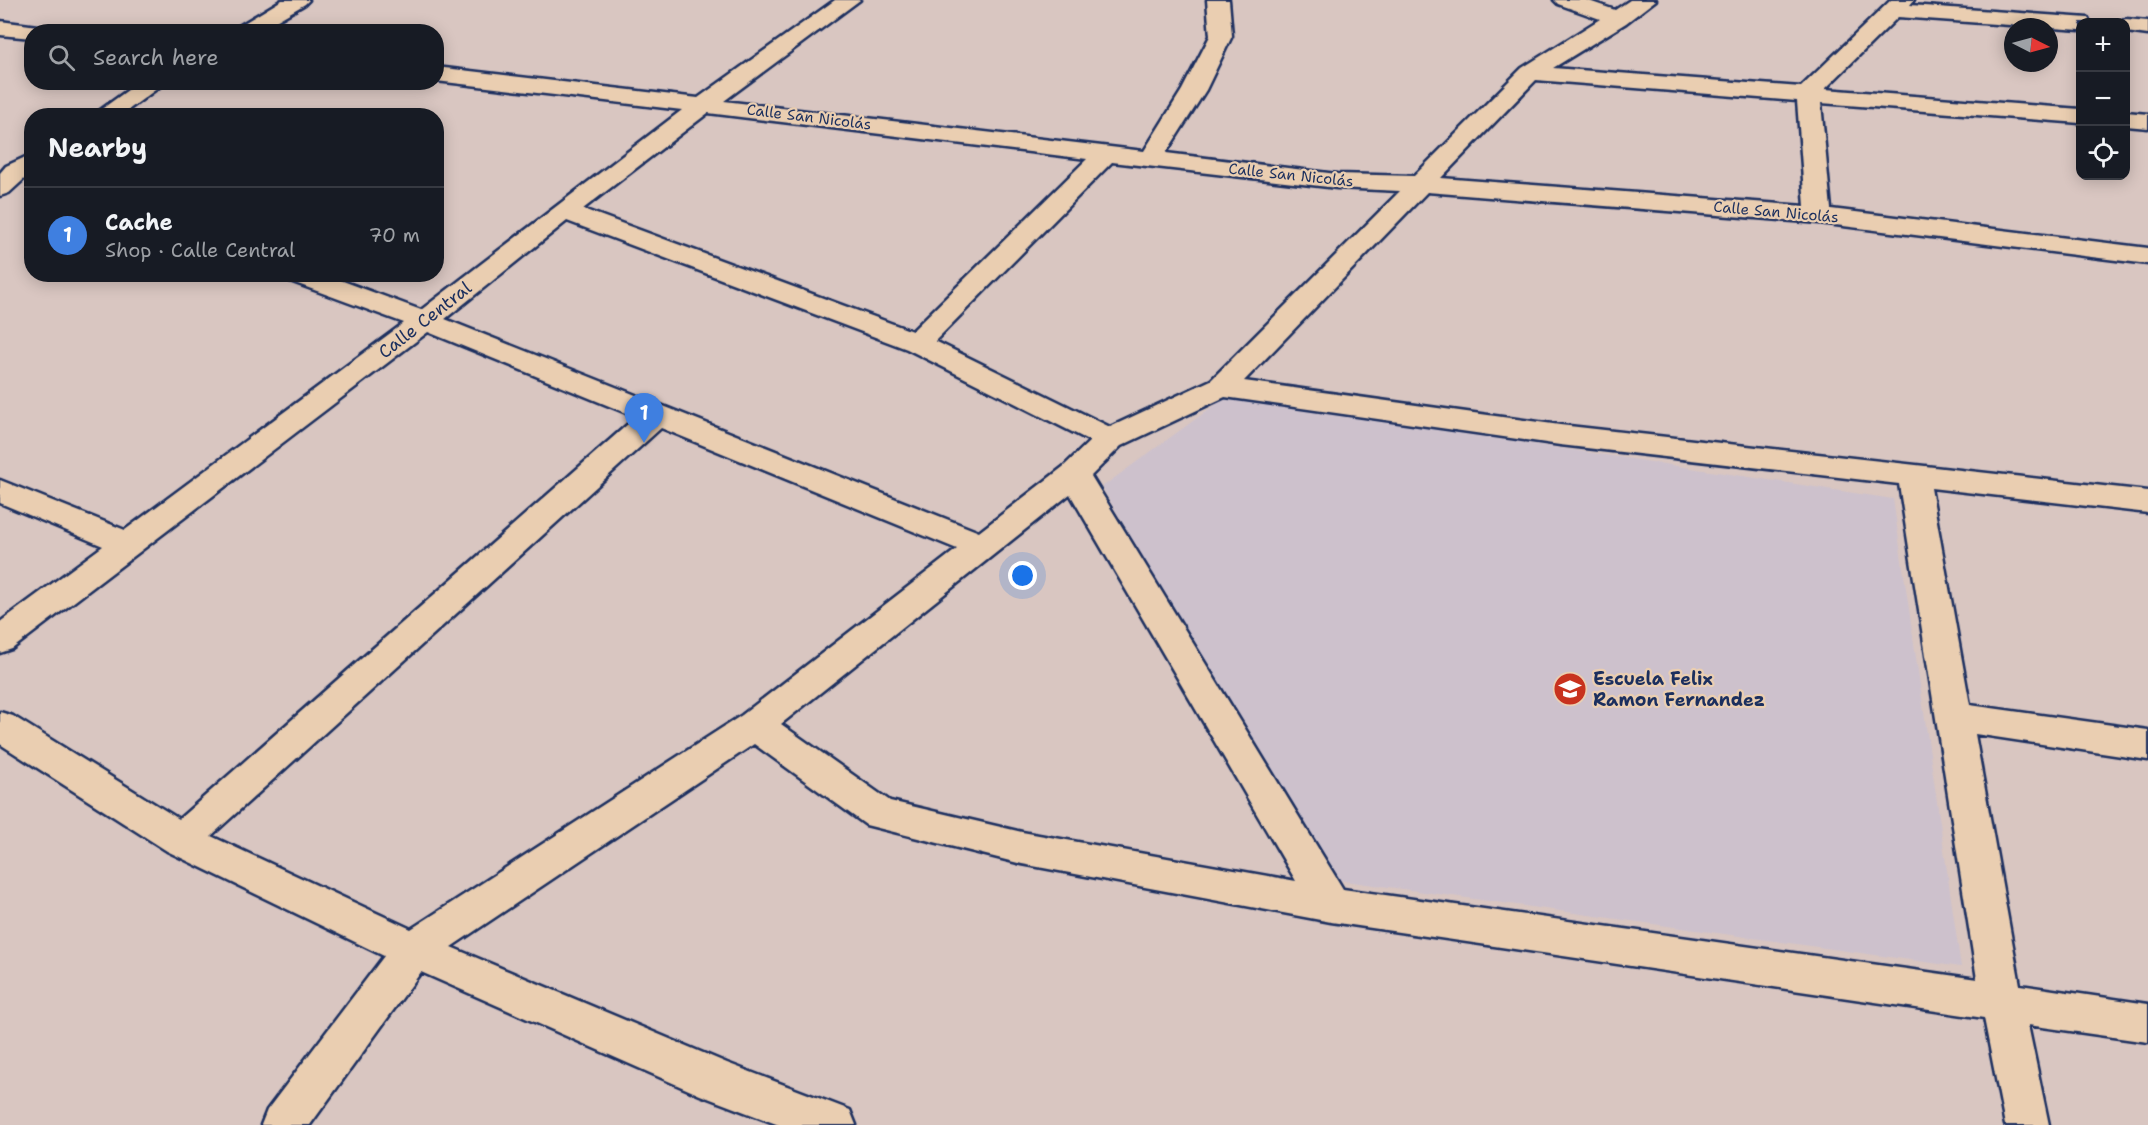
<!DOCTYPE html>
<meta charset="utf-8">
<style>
:root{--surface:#171b24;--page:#20242c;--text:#f1f3f6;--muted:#9ea1a6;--line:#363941;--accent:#c8321e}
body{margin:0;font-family:"Shantell Sans",sans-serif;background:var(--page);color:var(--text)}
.controls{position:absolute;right:18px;top:18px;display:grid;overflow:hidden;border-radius:12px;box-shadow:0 3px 15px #0003}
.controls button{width:54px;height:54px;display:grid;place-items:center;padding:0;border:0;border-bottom:2px solid var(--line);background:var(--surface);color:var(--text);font:30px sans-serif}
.compass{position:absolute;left:2004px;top:18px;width:54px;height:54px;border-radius:50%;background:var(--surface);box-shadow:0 3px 15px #0003;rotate:96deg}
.you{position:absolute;left:1023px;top:576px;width:21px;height:21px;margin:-15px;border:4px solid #fff;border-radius:50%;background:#1a73e8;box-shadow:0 0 0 9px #1a73e833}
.badge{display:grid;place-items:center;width:39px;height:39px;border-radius:50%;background:var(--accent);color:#fff;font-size:20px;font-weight:700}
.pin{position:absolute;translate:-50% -50px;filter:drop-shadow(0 2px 3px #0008)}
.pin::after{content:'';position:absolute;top:32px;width:21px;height:18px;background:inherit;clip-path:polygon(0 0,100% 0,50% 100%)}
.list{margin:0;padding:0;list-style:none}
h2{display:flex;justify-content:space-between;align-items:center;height:78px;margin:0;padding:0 24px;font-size:26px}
h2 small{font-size:20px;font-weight:400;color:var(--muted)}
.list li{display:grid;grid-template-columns:39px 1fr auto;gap:18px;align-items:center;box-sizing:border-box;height:96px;padding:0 24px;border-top:2px solid var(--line)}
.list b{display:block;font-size:22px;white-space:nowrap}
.list p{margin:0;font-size:20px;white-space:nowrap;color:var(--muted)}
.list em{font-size:20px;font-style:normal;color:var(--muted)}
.icon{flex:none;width:33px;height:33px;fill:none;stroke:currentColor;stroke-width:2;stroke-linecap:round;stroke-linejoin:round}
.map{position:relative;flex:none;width:2148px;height:1125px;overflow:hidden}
.search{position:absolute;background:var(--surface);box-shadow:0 3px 15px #0003;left:24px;top:24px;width:420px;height:66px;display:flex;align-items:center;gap:15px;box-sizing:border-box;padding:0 21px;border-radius:24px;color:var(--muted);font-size:22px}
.panel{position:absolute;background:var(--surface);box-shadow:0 3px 15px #0003;left:24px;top:108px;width:420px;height:174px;border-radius:24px}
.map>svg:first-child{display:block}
.built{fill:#cdc1cc}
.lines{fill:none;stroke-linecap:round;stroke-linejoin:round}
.street-casing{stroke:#1b2f5e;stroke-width:5}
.street{fill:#eaceb1;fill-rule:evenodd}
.labels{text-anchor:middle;stroke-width:4.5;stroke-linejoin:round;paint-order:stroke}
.far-street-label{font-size:15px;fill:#1b2f5e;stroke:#eaceb1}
.street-label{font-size:18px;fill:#1b2f5e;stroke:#eaceb1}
.poi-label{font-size:18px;font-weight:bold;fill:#1b2f5e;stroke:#eaceb1;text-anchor:start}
</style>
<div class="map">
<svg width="2148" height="1125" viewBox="0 0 2148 1125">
<rect width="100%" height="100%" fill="#d9c6c1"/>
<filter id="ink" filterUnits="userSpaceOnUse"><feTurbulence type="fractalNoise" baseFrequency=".0167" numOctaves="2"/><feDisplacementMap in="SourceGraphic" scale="12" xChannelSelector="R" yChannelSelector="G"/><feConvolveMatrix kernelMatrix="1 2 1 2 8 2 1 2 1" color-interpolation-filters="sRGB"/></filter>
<g filter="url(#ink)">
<!-- built -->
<path class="built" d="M1226,397L1893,499L1961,967L1331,879L1102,487Z"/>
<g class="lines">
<defs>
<path id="street" d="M282,0H309L305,4L257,32H229Z
M835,0H860L724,101L1144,151L1182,90L1210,36L1207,0H1229L1232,36L1206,90L1166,153L1337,174L1414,176L1522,68L1600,19L1558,4L1554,0H1586L1615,10L1630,0H1656L1626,23L1553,68L1801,87L1891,0H1914L1910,5L2088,18L2090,22H2080V30L1898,17L1825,89L2080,109V123L1821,103L1831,209L2148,248V264L1819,223L1427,192L1244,381L1560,425L2148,491V513L1931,488L1970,705L2148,730V760L1975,734L2020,985L2148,1004V1042L2028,1025L2049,1125H2005L1984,1018L1331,922L1022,864L866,825L754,744L451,947L727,1063L850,1110L856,1125H779L700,1095L421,972L310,1125H261L267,1110L384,956L167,851L0,744V712L13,716L179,819L636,417L428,332L12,649L0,653V622L103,546L0,503V480L125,530L404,323L287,280L284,274H324L421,310L682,110L436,81V67L698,98ZM1536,80L1797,101L1805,206L1441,178ZM708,113L1087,159L912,331L583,209ZM1112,162L1337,188L1400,191L1211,380L1110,427L935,341ZM567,221L907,349L1090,441L1063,467L979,532L445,319ZM1225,397L1560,445L1899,484L1977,979L1343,889L1091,476L1121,446ZM661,428L957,549L742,715L411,929L211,836ZM1070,494L1296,881L1022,832L890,801L781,724Z
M2126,19L2148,21V35L2126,32V22H2118Z
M0,21L45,27L48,32H32V38L0,35Z
M139,82H166L120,116H92Z
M2126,112L2148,114V128L2126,126Z
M32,154V172L9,193L0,196V173L6,166Z"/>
</defs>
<!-- street casing -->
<use href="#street" class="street-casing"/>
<!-- street -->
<use href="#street" class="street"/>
</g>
</g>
<!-- icons -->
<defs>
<symbol id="school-disc" viewBox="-11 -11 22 22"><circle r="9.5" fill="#c8321e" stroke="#eaceb1"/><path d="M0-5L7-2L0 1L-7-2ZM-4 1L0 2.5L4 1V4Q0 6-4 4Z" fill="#fff"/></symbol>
</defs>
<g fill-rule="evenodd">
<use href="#school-disc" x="1551" y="670" width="38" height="38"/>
</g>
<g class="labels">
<!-- far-street labels -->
<g class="far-street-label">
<text transform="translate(809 117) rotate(7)" y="5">Calle San Nicolás</text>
<text transform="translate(1291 175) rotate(6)" y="5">Calle San Nicolás</text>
<text transform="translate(1776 212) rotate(5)" y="5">Calle San Nicolás</text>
</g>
<!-- street labels -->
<g class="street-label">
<text transform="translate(425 320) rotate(-38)" y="6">Calle Central</text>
</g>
<!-- poi labels -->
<g class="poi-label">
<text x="1593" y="685">Escuela Felix<tspan x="1593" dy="21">Ramon Fernandez</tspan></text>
</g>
</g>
</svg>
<div class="controls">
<button>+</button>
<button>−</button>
<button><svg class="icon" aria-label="locate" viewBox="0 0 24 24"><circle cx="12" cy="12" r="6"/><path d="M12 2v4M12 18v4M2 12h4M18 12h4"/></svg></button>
</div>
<svg class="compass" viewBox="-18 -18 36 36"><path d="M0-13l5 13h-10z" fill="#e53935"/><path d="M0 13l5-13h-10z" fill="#9ea1a6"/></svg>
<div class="you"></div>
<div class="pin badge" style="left:644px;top:443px;background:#3f7fe0">1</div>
<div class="search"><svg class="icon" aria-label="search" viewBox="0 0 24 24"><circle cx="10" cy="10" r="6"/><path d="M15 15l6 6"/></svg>Search here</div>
<section class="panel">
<h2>Nearby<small></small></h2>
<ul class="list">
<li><span class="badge" style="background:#3f7fe0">1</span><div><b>Cache</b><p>Shop · Calle Central</p></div><em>70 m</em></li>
</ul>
</section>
</div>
